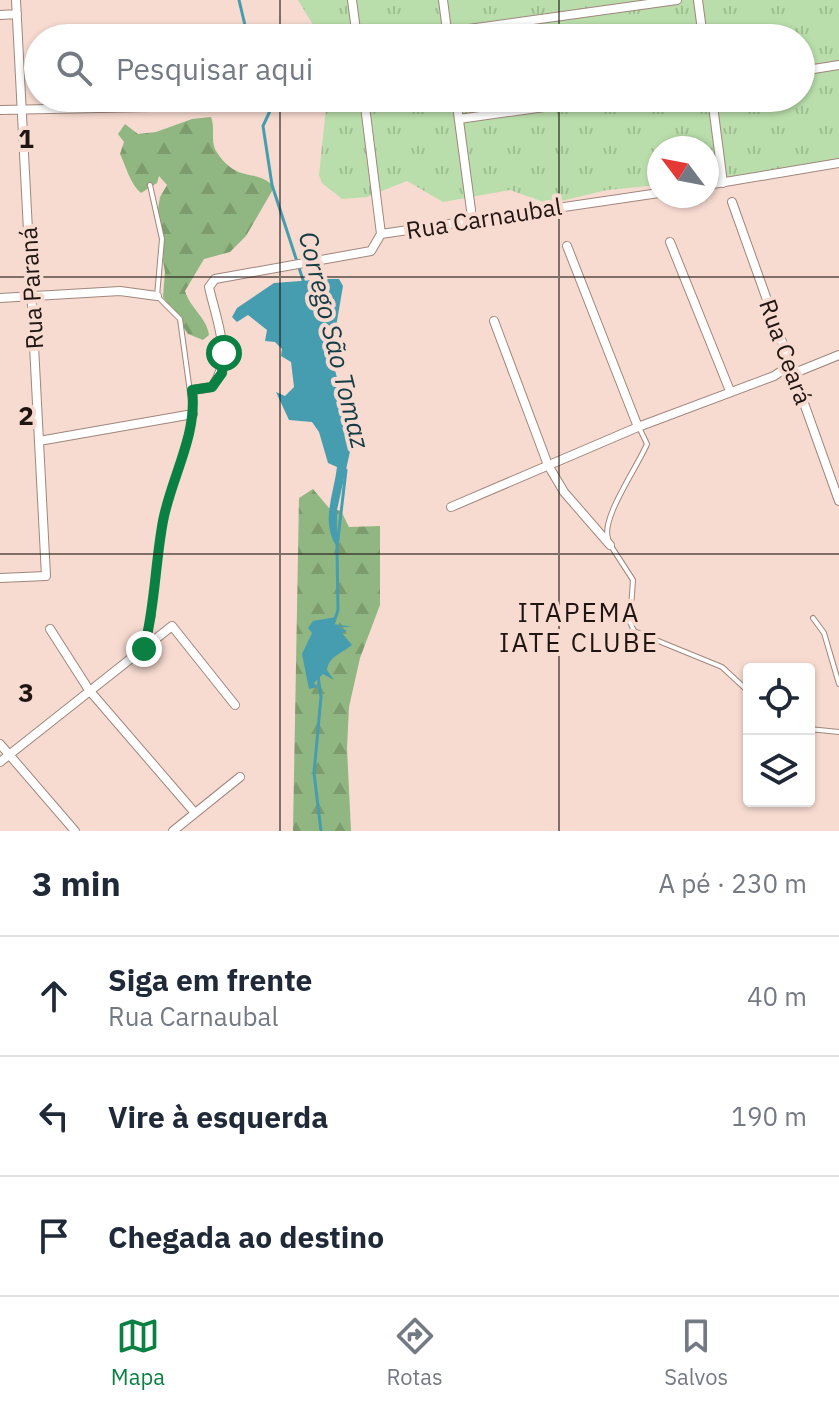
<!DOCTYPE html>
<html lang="pt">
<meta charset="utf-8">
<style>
:root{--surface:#fff;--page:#f6f6f7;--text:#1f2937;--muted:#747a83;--line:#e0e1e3;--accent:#0b8043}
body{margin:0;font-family:"IBM Plex Sans",sans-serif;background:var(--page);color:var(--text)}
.controls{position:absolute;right:24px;bottom:24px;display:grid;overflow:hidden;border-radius:8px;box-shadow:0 2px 6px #0004}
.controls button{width:72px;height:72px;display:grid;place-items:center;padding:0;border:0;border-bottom:2px solid var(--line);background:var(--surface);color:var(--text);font:40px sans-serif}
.compass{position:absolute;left:647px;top:136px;width:72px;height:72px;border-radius:50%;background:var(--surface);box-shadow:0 2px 6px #0004;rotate:302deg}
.stop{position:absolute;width:24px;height:24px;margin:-18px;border:6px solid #0b8043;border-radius:50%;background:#fff}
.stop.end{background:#0b8043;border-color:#fff;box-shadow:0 2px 8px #0008}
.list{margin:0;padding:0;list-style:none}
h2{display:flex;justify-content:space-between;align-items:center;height:104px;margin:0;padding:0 32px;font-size:34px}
h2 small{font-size:26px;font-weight:400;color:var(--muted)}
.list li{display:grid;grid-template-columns:52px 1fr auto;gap:24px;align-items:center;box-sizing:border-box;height:120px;padding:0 32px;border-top:2px solid var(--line)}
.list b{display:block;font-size:30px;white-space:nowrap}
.list p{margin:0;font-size:26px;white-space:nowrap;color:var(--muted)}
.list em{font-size:26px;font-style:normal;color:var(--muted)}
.icon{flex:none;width:44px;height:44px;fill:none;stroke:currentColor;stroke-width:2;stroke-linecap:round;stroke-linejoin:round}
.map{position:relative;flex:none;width:839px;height:831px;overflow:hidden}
.search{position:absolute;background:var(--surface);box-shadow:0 2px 6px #0004;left:24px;right:24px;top:24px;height:88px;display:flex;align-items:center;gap:20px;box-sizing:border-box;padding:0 28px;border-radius:44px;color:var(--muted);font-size:30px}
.sheet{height:464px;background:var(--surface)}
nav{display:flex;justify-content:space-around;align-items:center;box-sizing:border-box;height:112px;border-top:2px solid var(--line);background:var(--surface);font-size:22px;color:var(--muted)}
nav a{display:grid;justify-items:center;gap:4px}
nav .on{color:var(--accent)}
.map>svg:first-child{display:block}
.grass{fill:url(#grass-tufts)}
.forest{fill:url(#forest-firs)}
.water{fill:#479db0}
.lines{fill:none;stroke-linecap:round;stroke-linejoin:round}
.stream{stroke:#479db0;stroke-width:3}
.service-casing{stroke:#a0867c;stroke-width:6}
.minor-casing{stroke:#a0867c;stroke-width:10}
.service{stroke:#fff;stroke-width:4}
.minor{stroke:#fff;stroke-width:8}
.route{stroke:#0b8043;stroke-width:10}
.grid{fill:none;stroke:#1f1511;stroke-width:2;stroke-opacity:0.55}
.labels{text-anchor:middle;stroke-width:8;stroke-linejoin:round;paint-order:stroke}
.street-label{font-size:24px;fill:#1f1511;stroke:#f7dbd1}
.water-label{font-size:26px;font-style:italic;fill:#143c45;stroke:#f7dbd1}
.neighbourhood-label{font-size:26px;letter-spacing:2px;fill:#1f1511;stroke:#f7dbd1}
.grid-label{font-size:26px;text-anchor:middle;font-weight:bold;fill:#1f1511;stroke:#f7dbd1;stroke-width:8;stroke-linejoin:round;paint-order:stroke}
</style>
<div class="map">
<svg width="839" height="831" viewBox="0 0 839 831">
<defs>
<pattern id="grass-tufts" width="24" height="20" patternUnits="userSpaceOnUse" patternTransform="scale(2)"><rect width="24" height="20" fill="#b9deab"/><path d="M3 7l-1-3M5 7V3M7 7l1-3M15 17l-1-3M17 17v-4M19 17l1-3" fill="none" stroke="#9fbe92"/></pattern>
<pattern id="forest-firs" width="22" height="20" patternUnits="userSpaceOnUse" patternTransform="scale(2)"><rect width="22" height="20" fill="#90b781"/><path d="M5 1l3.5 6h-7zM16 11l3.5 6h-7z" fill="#7c9c6e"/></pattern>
</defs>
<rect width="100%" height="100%" fill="#f7dbd1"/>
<!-- grass -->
<path class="grass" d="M298,0H839V167C795,173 751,186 707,182V148H659V185L607,190L549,204L510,190L443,202L407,181L367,197L342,199L322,183L319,175L327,98H801V38H321Z"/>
<!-- forest -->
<path class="forest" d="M211,117C216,130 209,142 218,154C238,183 257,169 272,185V191L246,236L230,252L204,259L185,291C190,308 207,318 209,335L203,340L188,334L163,297L165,272L156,221L160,197L167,185L159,176L157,183L141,193C130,184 126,166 120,154L124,142L118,134L125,124L138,134L156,132L192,119Z
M313,489L329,508L341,511L349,527L380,526V605L360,658L349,707L347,748L351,831H293L299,498Z"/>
<!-- water -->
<path class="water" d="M327,279H339L343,286L336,327L335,370L353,438L337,510V547C320,522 334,494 337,467L328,463L319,432L312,422L289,420L276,392L285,396L294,387L291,362L281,356L282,349L275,342L265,341L267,330L248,315L237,322L232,317L237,308L274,283Z
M336,617L333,624L353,627H338L347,631L342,633L352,645C341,654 329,656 327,670L334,680L323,674L314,683L318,687L309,689L302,654L312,633L308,628L313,621Z"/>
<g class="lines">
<!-- stream -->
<path class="stream" d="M239,0L248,38
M276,98L263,126L272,185L304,283
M332,628L338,610L337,547L346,470
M318,676L321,697L314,773L321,831"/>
<defs>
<path id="service" d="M608,538C601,518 638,466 647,444L639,427
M611,546L633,580L630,622L634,631L722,667L749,692
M813,618L824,633L839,684
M145,646L153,615V590L164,518L193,414L180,319L157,296L162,239L150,185
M809,729L839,732"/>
<path id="minor" d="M352,0L357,38
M443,0L448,38
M698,0L703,38
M0,15L17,14
M447,32L677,0
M801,71L839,65
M364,98L381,234
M456,98L471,210
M712,98L723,183
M0,110L150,107
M459,119L608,98
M707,185L839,163
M732,202L839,501
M670,242L730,391
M567,246L638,427
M0,298L120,291L157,296
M494,321L548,465L564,492L610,545
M792,374L839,355
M192,390L212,387C234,358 216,320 209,287L215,279L371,251L381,234L659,193
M39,441L193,414
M451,507L638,427L774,376L789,366
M0,578L46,576L16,0
M50,629L89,690L195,813
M0,744L75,831
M0,762L172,626L235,705
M173,831L240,777"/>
</defs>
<!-- service casing -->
<use href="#service" class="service-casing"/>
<!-- minor casing -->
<use href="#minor" class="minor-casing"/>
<!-- service -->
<use href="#service" class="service"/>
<!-- minor -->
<use href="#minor" class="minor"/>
</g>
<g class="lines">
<!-- route -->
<path class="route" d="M144,649C155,607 155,564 163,521C171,478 198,434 192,390L212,387L222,373L224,353"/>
</g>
<!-- grid -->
<path class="grid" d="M280,0V38M559,0V38M280,98V831M559,98V831M0,277H839M0,554H839"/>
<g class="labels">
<!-- street labels -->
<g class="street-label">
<text transform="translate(484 219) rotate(-9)" y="8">Rua Carnaubal</text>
<text transform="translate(32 288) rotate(-93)" y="8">Rua Paraná</text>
<text transform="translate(785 352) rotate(70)" y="8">Rua Ceará</text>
</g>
<!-- water labels -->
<g class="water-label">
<text transform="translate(334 340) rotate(76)" y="9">Corrego São Tomaz</text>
</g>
<!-- neighbourhood labels -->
<g class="neighbourhood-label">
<text x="579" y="622">ITAPEMA<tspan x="579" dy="30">IATE CLUBE</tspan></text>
</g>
</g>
<g class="grid-label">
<text x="26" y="148">1</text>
<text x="26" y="425">2</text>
<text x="26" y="702">3</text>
</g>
</svg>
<div class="controls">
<button><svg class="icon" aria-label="locate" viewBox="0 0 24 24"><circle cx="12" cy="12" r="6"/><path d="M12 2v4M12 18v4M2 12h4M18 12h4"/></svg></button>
<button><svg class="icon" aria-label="layers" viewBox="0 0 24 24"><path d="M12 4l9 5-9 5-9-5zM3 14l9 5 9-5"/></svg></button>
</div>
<svg class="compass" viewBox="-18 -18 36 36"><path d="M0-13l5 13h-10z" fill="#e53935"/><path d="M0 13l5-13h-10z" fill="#747a83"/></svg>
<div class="stop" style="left:224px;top:353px"></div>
<div class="stop end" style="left:144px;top:649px"></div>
<div class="search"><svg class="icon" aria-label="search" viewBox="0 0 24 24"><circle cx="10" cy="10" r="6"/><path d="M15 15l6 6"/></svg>Pesquisar aqui</div>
</div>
<section class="sheet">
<h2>3 min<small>A pé · 230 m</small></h2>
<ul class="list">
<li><svg class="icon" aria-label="ahead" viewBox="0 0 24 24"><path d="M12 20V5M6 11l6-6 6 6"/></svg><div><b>Siga em frente</b><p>Rua Carnaubal</p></div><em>40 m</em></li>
<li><svg class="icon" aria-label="left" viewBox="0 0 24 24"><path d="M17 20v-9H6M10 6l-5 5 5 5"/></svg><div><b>Vire à esquerda</b></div><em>190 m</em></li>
<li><svg class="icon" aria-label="arrive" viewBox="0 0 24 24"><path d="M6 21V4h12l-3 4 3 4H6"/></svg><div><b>Chegada ao destino</b></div></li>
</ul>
</section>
<nav>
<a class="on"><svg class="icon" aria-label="map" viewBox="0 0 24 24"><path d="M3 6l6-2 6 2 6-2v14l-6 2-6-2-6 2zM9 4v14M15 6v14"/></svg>Mapa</a>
<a><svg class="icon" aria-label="directions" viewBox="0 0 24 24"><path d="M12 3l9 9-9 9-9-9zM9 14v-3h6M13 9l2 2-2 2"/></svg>Rotas</a>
<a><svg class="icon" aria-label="saved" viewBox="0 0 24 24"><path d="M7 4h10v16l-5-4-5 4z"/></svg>Salvos</a>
</nav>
